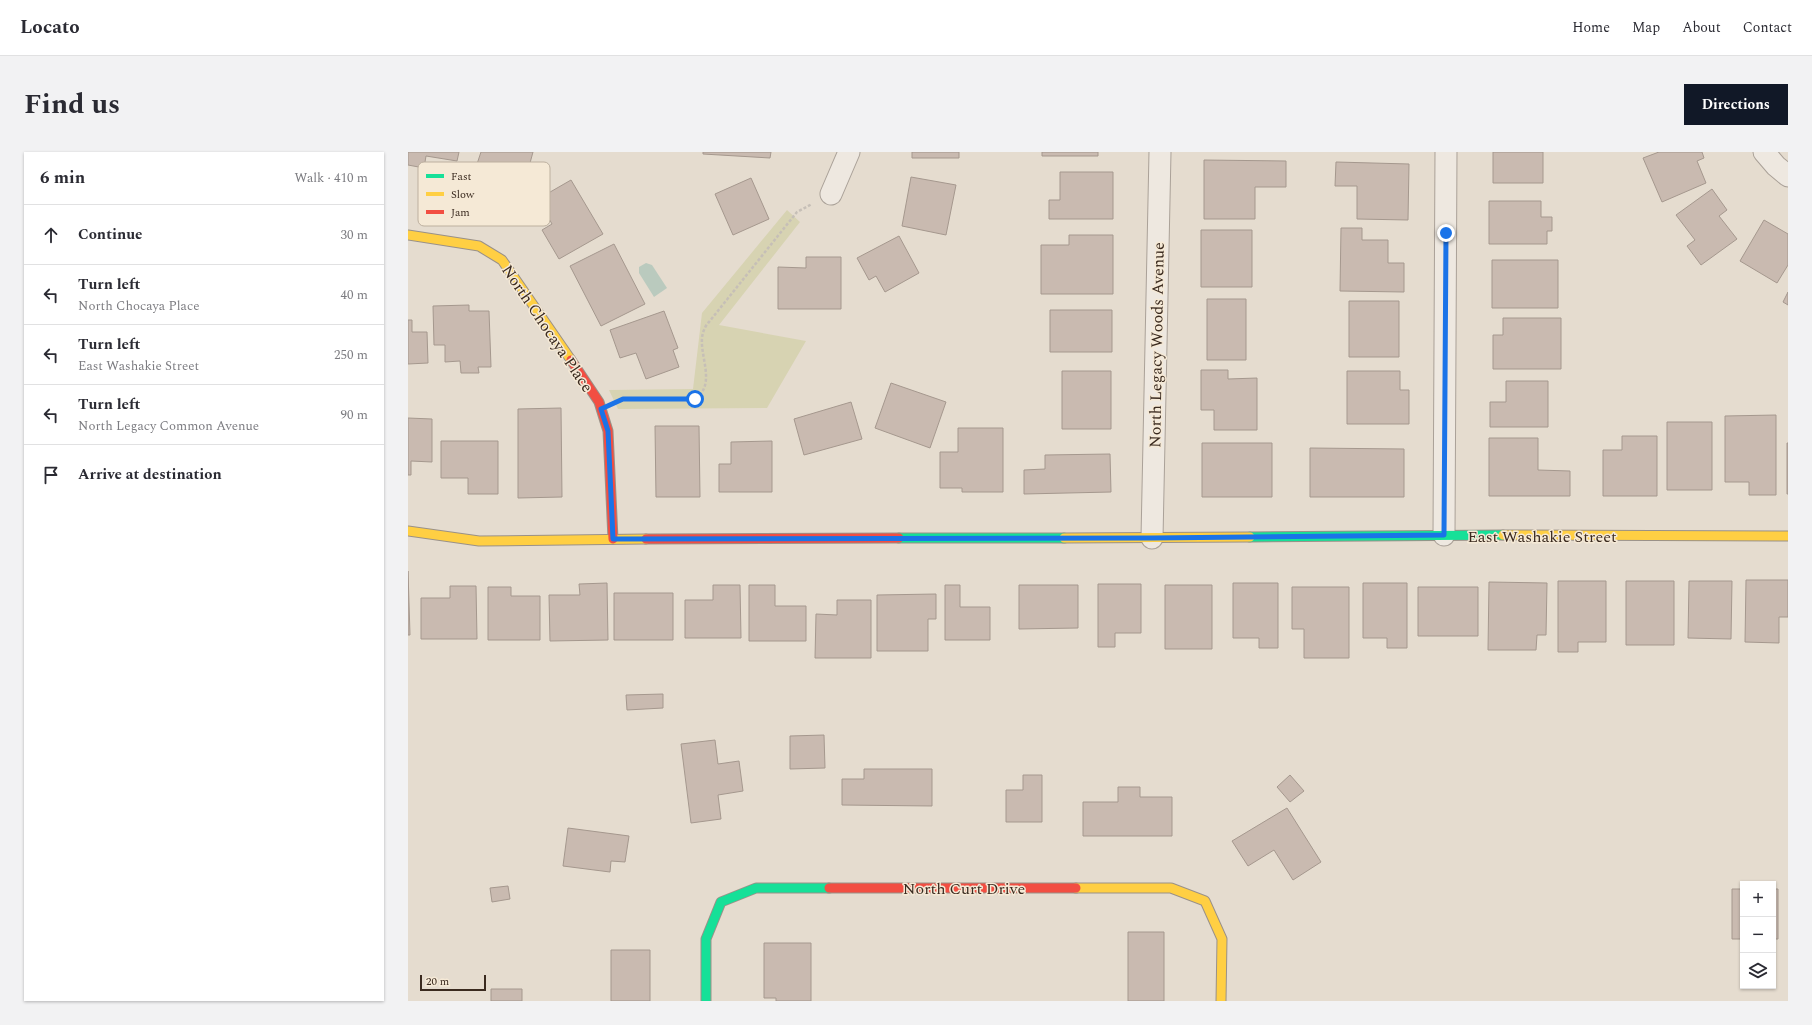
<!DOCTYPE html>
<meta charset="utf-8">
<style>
:root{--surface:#fff;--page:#f2f2f3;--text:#2b2b33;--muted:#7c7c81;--line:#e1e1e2;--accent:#111827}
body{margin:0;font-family:Spectral,serif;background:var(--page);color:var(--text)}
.controls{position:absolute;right:12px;bottom:12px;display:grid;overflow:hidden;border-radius:0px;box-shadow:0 1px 3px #0004}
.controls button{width:36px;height:36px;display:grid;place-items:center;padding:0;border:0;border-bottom:1px solid var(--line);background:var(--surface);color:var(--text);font:20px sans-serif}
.scale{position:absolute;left:12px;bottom:10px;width:66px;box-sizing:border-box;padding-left:4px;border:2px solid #3a2a1f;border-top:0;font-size:11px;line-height:14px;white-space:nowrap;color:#3a2a1f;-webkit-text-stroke:3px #f5e9d6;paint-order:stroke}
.stop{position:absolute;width:12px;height:12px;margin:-9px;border:3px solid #1a73e8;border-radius:50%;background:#fff}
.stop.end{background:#1a73e8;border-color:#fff;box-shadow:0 1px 4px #0008}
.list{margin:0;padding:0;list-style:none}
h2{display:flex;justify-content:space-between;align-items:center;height:52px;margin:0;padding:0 16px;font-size:17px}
h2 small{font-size:13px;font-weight:400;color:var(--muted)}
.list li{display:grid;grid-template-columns:26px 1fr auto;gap:12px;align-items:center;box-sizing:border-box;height:60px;padding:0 16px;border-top:1px solid var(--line)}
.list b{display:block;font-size:15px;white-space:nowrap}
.list p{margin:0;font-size:13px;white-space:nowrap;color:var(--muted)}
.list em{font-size:13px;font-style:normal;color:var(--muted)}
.icon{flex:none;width:22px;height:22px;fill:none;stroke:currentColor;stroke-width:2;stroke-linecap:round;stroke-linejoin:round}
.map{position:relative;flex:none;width:1380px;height:849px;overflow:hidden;border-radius:0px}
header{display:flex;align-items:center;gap:24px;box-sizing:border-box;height:56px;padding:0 20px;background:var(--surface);border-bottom:1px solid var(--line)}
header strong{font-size:19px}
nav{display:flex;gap:22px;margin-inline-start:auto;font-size:14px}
.intro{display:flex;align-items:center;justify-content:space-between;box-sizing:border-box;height:96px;padding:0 24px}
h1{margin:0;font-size:28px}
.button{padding:10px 18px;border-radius:0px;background:var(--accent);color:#fff;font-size:14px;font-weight:700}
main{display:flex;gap:24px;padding:0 24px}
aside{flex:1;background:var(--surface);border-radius:0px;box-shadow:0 1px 3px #0004}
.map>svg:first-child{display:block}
.green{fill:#d7d3b2}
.water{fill:#bacabe}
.building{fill:#c9bab0;stroke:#a5988e}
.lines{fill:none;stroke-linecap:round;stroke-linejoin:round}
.street-casing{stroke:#aaa198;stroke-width:23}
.fast-casing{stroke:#9a9188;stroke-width:11}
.slow-casing{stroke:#9a9188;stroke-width:11}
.jam-casing{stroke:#9a9188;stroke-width:11}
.path{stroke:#c6bfb7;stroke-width:2.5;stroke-dasharray:3 2;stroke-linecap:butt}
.street{stroke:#eee8e0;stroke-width:21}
.fast{stroke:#16e098;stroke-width:9}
.slow{stroke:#ffcf43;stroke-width:9}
.jam{stroke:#f24e42;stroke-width:9}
.route{stroke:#1a73e8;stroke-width:5}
.labels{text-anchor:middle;stroke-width:3;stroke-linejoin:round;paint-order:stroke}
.street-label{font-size:16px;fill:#3a2a1f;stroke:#f5e9d6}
.key{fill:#f5e9d6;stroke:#bdb09f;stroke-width:1}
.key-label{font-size:11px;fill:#3a2a1f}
</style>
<header>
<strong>Locato</strong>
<nav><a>Home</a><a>Map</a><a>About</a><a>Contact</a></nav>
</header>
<div class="intro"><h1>Find us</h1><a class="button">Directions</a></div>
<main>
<aside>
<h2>6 min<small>Walk · 410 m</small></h2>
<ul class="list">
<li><svg class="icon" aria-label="ahead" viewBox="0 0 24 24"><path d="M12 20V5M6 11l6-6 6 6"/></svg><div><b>Continue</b></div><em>30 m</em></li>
<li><svg class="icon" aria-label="left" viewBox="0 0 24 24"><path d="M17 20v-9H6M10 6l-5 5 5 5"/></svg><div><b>Turn left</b><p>North Chocaya Place</p></div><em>40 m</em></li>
<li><svg class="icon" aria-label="left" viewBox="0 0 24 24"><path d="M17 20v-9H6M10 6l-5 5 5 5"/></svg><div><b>Turn left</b><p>East Washakie Street</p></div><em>250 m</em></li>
<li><svg class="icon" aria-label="left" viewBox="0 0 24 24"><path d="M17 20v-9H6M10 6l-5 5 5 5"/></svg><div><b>Turn left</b><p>North Legacy Common Avenue</p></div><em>90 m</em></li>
<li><svg class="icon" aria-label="arrive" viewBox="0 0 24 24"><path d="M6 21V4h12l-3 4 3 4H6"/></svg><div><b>Arrive at destination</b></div></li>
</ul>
</aside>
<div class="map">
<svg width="1380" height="849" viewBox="0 0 1380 849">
<rect width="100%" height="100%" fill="#e5dccf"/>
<!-- green -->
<path class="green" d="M379,58L392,70L311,173L398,189L359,256L210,257L201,238L285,237L294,161Z"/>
<!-- water -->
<path class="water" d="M238,111L244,113L259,136L246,145L231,121V115Z"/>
<!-- building -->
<path class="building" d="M0,0H51L49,9L18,4L16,16L0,13Z
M73,0H125L110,55L49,37L56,12L68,15Z
M295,0H363L362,6L295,2Z
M504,0H551V6H504Z
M634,0H690V4H634Z
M1085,0H1135V31H1085Z
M1251,0H1294L1296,6L1289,9L1298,31L1254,50L1235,6Z
M796,8L878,9V35H847V67H796Z
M928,10L1001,12L1000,68L949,67V34H927Z
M652,20H705V67H641V48H652Z
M503,25L548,33L538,83L494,74Z
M343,26L361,67L325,83L307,42Z
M163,28L195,82L151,107L134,78L144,72L130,47Z
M1304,37L1319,58L1311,64L1329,87L1293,113L1279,94L1287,88L1268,63Z
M1081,49H1133V65H1144V79H1139V92H1081Z
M1356,68L1380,82V113L1369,131L1332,109Z
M933,76H954V88H980V111H996V140L932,139Z
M793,78H844V135H793Z
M661,83H705V142H633V93H661Z
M491,84L511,121L477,140L468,124L461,128L449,106Z
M206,92L237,152L193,174L162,114Z
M398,105H433V157H370V115L398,116Z
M1084,108H1150V156H1084Z
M1380,140V153L1375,150Z
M799,147H838V208H799Z
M941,149H991V205H941Z
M61,153V159H81L83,215H70L71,221H53L52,209L37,210V193H26L25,154Z
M642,158H704V200H642Z
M256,159L270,196L265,198L271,215L238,227L228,201L212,206L202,178Z
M1095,166H1153V217H1085V183H1095Z
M0,168H4V180H19L20,211L0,212Z
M793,218H820V227L849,226V278H806V258H793Z
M654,219H703V277H654Z
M939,219H992V238H1001V272H939Z
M1098,229H1140V275H1082V250H1098Z
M483,231L538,250L522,296L467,276Z
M443,250L454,287L396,303L386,267Z
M153,256L154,345L110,346V257Z
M1368,263V343H1341V330H1317V264Z
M0,266L24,267V310L3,309V323H0Z
M1259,270H1304V338H1259Z
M247,274H291L292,345H248Z
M550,276H595V340H554V336H532V300H550Z
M1214,284H1249V344H1195V298H1214Z
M1081,286H1130V318L1162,319V344H1081Z
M33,289H90V342H60V326H33Z
M364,289V340H311V312H323V290Z
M794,291H864V345H794Z
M1379,291H1380V342H1379Z
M902,296L996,297V345H902Z
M702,302L703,340L616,342V318L637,317V303Z
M0,419L2,483H0Z
M1338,428H1380V465H1371V491L1337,490Z
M1150,429H1198V490H1170V500H1150Z
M1218,429H1266V493H1218Z
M1281,429H1324L1323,487L1280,486Z
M1081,430L1139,431L1138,483H1129L1128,498H1080Z
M199,431L200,488L142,489L141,443H172L171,432Z
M825,431H870V496H851V486H825Z
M955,431H999V496H979V486H955Z
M690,432H733V481H707V495H690Z
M305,433H332L333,486H277V448H305Z
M341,433H367V454H398V489H341Z
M537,433H552V455H582V488H537Z
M611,433H670V476L611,477Z
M757,433H804V497H757Z
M42,434H68L69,487H13V446H42Z
M80,435H103V444H132V488H80Z
M884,435H941V506H896V477H884Z
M1010,435H1070V484H1010Z
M206,441H265V488H206Z
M528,442V467H520V499H469V443Z
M429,448H463V506H407L408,462L429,463Z
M255,542V556L219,558L218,543Z
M416,583L417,616L382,617V584Z
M307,588L310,612L331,609L335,639L310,643L313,667L283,671L273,592Z
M456,617H524V654L434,653V627H456Z
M615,623H634V670H598V638H615Z
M882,623L896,639L882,650L869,635Z
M710,635H732V645H764V684H675V650H710Z
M879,656L913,710L885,728L866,698L840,714L824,689Z
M160,676L221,684L217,710L203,709L202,720L155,714Z
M100,734L102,747L84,750L82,736Z
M1324,737H1335V787H1324Z
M1365,737H1370V787H1365Z
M720,780H756V849H720Z
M356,791H403V849H368V846H356Z
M203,798H242V849H203Z
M83,837H114V849H83Z"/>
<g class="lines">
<defs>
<path id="street" d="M1356,0L1368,14L1380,24
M423,42L441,0
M1036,383L1038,0
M744,386L752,0"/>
<path id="fast" d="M842,385L1095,383
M491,386H656
M298,849V787L313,750L348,736H421"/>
<path id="slow" d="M0,83L71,94L94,108L163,208
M0,379L71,389L238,387
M1095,383L1380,384
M656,386L842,385
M668,736H763L797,749L814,787L813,849"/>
<path id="jam" d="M163,208L191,250L200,279L205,387
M238,387L491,386
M421,736H668"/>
</defs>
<!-- street casing -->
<use href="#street" class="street-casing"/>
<!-- fast casing -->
<use href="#fast" class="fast-casing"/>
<!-- slow casing -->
<use href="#slow" class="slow-casing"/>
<!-- jam casing -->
<use href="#jam" class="jam-casing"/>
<!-- path -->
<path class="path" d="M213,247H287C311,231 287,198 296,178C297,175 299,172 301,170L389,60L404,52"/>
<!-- street -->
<use href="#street" class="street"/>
<!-- fast -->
<use href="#fast" class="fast"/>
<!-- slow -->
<use href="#slow" class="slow"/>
<!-- jam -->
<use href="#jam" class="jam"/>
</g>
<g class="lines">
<!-- route -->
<path class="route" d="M287,247H215L193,257L200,279L205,387L744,386L1036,383L1038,81"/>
</g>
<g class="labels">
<!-- street labels -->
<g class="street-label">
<text transform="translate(140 176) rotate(56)" y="6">North Chocaya Place</text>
<text transform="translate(748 193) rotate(-89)" y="6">North Legacy Woods Avenue</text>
<text x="1134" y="390">East Washakie Street</text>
<text x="556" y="742">North Curt Drive</text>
</g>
</g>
<!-- legend -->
<rect x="10" y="10" width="132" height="64" rx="6" class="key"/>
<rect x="18" y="22" width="18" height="4" fill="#16e098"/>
<rect x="18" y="40" width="18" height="4" fill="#ffcf43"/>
<rect x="18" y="58" width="18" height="4" fill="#f24e42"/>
<g class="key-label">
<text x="43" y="28">Fast</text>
<text x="43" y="46">Slow</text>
<text x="43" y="64">Jam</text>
</g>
</svg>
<div class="controls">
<button>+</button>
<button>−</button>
<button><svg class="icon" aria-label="layers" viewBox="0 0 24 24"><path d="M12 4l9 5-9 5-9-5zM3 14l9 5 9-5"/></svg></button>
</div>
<div class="scale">20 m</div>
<div class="stop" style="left:287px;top:247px"></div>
<div class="stop end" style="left:1038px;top:81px"></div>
</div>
</main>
